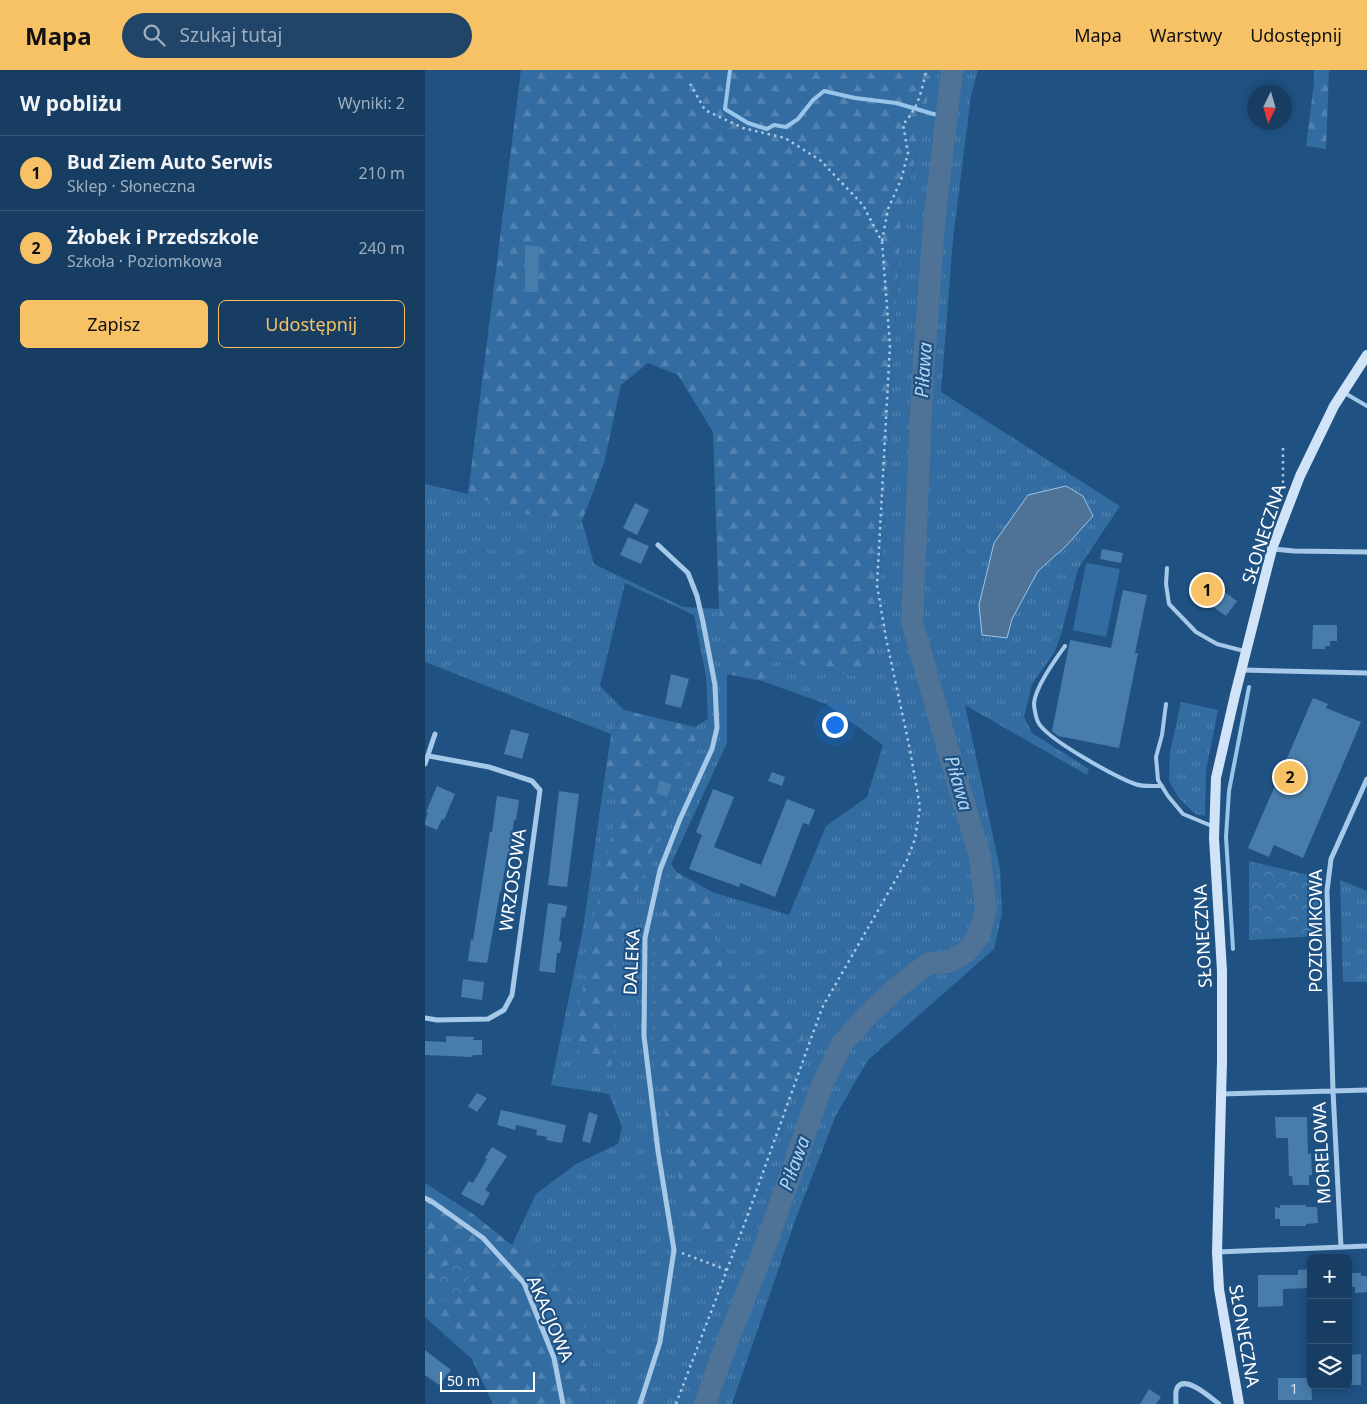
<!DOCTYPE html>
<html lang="pl">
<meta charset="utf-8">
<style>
:root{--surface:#173e62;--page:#204568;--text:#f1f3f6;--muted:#9eaebe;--line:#365777;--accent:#f7c266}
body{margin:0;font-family:"Noto Sans",sans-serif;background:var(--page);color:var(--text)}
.controls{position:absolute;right:15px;bottom:15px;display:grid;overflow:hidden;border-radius:8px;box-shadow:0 2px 12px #0003}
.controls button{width:45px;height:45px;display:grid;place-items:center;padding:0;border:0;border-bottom:1px solid var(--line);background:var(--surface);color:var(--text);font:25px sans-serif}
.compass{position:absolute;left:822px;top:15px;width:45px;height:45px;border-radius:50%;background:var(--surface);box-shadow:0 2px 12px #0003;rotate:185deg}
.scale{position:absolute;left:15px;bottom:12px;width:95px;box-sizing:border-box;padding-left:5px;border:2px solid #fff;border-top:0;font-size:14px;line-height:18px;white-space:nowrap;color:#fff;-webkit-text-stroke:4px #1f5283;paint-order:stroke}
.you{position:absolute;left:409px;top:654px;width:18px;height:18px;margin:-12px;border:4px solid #fff;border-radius:50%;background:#1a73e8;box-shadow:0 0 0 8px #1a73e833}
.badge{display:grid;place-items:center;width:32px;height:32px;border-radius:50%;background:var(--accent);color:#111;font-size:16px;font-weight:700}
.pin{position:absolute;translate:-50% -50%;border:2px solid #fff;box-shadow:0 1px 5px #0006}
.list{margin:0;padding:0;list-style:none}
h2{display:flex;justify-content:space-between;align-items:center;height:65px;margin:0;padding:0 20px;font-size:21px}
h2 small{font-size:16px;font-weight:400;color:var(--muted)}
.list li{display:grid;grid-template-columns:32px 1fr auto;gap:15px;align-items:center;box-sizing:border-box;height:75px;padding:0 20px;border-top:1px solid var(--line)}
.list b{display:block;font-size:19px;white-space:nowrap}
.list p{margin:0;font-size:16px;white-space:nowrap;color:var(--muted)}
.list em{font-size:16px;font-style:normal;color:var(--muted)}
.actions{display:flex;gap:10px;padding:15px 20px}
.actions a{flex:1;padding:11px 0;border:1px solid var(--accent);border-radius:8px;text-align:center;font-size:18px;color:var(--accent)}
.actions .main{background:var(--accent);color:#111}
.icon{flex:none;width:28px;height:28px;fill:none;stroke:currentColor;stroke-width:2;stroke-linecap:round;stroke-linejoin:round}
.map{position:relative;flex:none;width:942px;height:1334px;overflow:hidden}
header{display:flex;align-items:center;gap:30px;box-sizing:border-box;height:70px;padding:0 25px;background:var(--accent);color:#111}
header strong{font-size:24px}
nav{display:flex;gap:28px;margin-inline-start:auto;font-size:18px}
.search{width:350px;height:45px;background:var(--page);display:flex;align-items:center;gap:12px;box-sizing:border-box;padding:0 18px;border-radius:28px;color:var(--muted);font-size:19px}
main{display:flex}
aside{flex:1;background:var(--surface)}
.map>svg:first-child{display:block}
.grass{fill:url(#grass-tufts);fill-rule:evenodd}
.forest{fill:url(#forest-firs)}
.park{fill:url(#park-crowns)}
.garden{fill:#336ca1}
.water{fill:#4e7397;stroke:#99c5ea}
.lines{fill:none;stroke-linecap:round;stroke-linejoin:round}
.stream{stroke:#99c5ea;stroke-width:4}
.river{stroke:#4e7397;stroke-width:22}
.building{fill:#487cab}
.path{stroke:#a6c9e9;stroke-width:2.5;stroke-dasharray:2.5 4;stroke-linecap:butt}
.lane{stroke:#a6c9e9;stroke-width:4}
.street{stroke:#a6c9e9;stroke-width:5}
.secondary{stroke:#d1e4f7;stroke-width:10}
.labels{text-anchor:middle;stroke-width:4.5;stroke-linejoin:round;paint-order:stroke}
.number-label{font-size:15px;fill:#d1deea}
.street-label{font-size:18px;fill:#fff;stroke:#1f5283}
.water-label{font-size:19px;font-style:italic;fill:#b1d3f1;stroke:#1f5283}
</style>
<header>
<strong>Mapa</strong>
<div class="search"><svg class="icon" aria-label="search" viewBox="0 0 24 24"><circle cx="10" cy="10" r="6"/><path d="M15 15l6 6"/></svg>Szukaj tutaj</div>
<nav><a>Mapa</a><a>Warstwy</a><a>Udostępnij</a></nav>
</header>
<main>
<aside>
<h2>W pobliżu<small>Wyniki: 2</small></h2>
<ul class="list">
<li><span class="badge">1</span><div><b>Bud Ziem Auto Serwis</b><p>Sklep · Słoneczna</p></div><em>210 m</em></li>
<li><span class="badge">2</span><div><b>Żłobek i Przedszkole</b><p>Szkoła · Poziomkowa</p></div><em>240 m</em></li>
</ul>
<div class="actions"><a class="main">Zapisz</a><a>Udostępnij</a></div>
</aside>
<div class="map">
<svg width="942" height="1334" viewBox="0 0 942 1334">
<defs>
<pattern id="grass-tufts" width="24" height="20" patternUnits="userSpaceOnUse" patternTransform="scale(1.25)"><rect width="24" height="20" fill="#336ca1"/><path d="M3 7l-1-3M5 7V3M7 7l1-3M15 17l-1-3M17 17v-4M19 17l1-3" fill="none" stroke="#5282af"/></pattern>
<pattern id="forest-firs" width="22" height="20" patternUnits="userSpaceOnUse" patternTransform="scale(1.25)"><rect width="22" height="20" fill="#336ca1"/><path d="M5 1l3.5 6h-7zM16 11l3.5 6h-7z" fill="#5282af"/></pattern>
<pattern id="park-crowns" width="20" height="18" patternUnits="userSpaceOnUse" patternTransform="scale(1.25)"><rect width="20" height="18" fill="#336ca1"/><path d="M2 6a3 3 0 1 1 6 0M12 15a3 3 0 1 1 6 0" fill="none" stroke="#5282af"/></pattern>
</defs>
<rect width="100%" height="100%" fill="#1f5283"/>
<!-- grass -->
<path class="grass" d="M509,0H553L546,26L528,169L516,322L695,436L653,499L636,565L629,583L607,614L599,647L607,663L664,699L662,705L540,635L575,799L577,844L569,879L443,990L411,1045L371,1148L307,1334H166L168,1278L134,1198L87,1175L111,1124L151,1094L193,1074L197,1057L184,1024L126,1015L158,859L186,664L0,592V414L43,424L97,444L157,451L169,494L258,537L294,539L302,604V673L246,794L251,802L287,822L364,845L401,756L442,727L458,675L401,634L337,611L341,588L443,608L451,580L476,152ZM603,425L641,476L613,501L587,549L582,568ZM200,513L269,545L281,606L283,649L270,657L187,663L199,640L175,616Z
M756,632L793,640L781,701L780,746L770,744L753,727L744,711L745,682Z
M915,810L942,821V912H918Z"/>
<!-- forest -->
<path class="forest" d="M96,0H509L476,152L451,580L443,608L342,588L337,611L302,604L294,539L288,362L253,305L223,293L196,315L179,393L157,451L97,444L43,424Z
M889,0H904L901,79L881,76L889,13Z
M199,640L270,657V672L218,803L195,878L186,1000L167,1003L149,974L169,852L194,731L179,712L187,664Z
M246,794L251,802L287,822L289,865L300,906L338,917L381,951L371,1001L340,1085L306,1160L293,1178L266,1163L228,987L229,872Z
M0,1113L48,1144L87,1175L134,1198L168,1278L166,1334H68L47,1289L0,1247Z"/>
<!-- park -->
<path class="park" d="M824,791L896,808L895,866L824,870Z
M37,1191L50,1197L32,1228L24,1231L12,1229L16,1197Z"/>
<!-- garden -->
<path class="garden" d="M661,493L695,499L681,567L648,560Z"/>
<!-- water -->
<path class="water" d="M641,416L658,426L668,446L641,476L613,501L587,549L582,568L557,565L554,535L569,473L603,425Z"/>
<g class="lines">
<!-- stream -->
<path class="stream" d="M305,0L300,39L323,53L342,59L349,55L361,57L373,49L388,30L399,21L430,28L471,33L522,48
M808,879L801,767L804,721L824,617"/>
<!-- river -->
<path class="river" d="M280,1334L296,1288L343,1169L397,1015L417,974L441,947L470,919L504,893L524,892L541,882L554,866L561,839L555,787L521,673L487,551L497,319L509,153L527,0"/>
</g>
<!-- building -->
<path class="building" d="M100,175L114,176L113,222H100Z
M210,433L224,440L212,465L198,458Z
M203,467L224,476L216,494L195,485Z
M677,479L698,483L696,493L675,489Z
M775,504L812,531L801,546L764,520Z
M698,520L722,525L710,583H713L694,678L633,666L627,661L645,570L686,578Z
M888,555H912V571H905V576H900V579H887Z
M246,604L264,609L256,638L240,634Z
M888,628L903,634L901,638L936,652L878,788L849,775L844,787L823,778Z
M86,659L104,664L97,689L79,684Z
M347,702L360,707L357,716L343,711Z
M235,710L247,715L242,727L231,723Z
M12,716L30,724L19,750L17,749L12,760L0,755V751L3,743L1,742Z
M288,719L309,727L289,777L336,795L362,729L390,740L384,755L378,753L350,827L315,813L314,817L264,799L277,765L271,762Z
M134,721L154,724L142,817L123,815Z
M72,726L94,730L91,750H89L84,787L82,786L76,822H75L62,893L43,891L46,869L48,870L65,762H67Z
M123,833L142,836L140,848L137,847L134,871L137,872L135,883H132L130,903L114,901Z
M38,909L59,912L57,930L36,927Z
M21,966L49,967L48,970H57V985H48L47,987L0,985V971L21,972Z
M52,1023L62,1028L52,1042L43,1036Z
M76,1040L141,1055L137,1073L121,1070L122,1067L111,1065L112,1060L91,1055L90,1060L72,1055Z
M164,1042L173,1045L165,1073L157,1071Z
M850,1047H882L883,1084L886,1083L887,1105H884V1115H868L867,1106H864L863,1068H851Z
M67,1077L82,1086L60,1120L65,1123L58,1136L36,1124L44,1111L48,1113L62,1089L60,1088Z
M855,1135H881V1137H892L893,1153L881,1154V1156H855V1149H850V1137L855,1138Z
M886,1199V1218L858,1219V1236L833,1237V1205H873V1200Z
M923,1203H936V1206H942V1222L930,1223V1217H923Z
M0,1280L26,1300L14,1315L0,1305Z
M936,1284V1315H923V1285Z
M853,1308H886L887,1330H853Z
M724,1319L736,1327L731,1334H715Z"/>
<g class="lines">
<!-- path -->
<path class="path" d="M457,171L463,139L476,110L483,83L478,54C492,41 498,18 501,0
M858,378V416
M257,1183L302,1200
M251,1334L322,1147L397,938L482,790L490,769L495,737L484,675L461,568L452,515L465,275L457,172L438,135L395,90L360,68L318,58L280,40L264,12"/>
<!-- lane -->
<path class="lane" d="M918,322L942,336
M742,498L741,514L744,534L771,562L792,574L819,581
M640,576C630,590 611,616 609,633C609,638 611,648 613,652C621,669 691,707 710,714C718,717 728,716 737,716
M741,634L737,665L731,687L733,710L743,726L758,744L787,756"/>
<!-- street -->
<path class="street" d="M848,479L869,481L942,482
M817,600L942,603
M0,694L10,664
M0,948L12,950L63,949L79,940L87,925L115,720L107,711L64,697L4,686
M796,1024L942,1020
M0,1128L9,1133L58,1168L99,1213L129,1288L138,1334
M916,1177L908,1021L902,821L906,789L942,709
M792,1182L942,1176
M215,1334L235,1272L249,1180L233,1081L219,966L220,868L235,800L255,749L287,679L292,658L290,615L278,552L272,526L263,503L233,475
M751,1334C751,1329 750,1322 752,1318C760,1304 786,1328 794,1334"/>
<!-- secondary -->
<path class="secondary" d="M814,1334L794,1219L792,1182L797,991V901L789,768L791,708L810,625L847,479L875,406L909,336L942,285"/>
</g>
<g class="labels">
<!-- number labels -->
<g class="number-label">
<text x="869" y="1324">1</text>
</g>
<!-- street labels -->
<g class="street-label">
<text transform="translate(839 464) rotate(-72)" y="6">SŁONECZNA</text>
<text transform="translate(88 810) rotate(-82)" y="6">WRZOSOWA</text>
<text transform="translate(891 861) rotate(-90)" y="6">POZIOMKOWA</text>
<text transform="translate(778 866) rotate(-93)" y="6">SŁONECZNA</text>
<text transform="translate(207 892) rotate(-87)" y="6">DALEKA</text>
<text transform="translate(897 1083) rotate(-93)" y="6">MORELOWA</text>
<text transform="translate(125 1249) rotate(67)" y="6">AKACJOWA</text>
<text transform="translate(819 1266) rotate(80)" y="6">SŁONECZNA</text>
</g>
<!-- water labels -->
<g class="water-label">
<text transform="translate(498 300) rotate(-86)" y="7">Piława</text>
<text transform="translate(534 713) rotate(74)" y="7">Piława</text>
<text transform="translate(369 1093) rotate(-70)" y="7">Piława</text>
</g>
</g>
</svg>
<div class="controls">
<button>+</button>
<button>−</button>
<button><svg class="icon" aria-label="layers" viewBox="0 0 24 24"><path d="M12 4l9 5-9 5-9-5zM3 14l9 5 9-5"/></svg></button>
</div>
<svg class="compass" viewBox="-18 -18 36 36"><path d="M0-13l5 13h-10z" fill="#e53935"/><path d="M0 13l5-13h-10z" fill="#9eaebe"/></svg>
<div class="scale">50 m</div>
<div class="you"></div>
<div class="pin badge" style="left:782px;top:520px">1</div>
<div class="pin badge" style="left:865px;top:707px">2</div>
</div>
</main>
